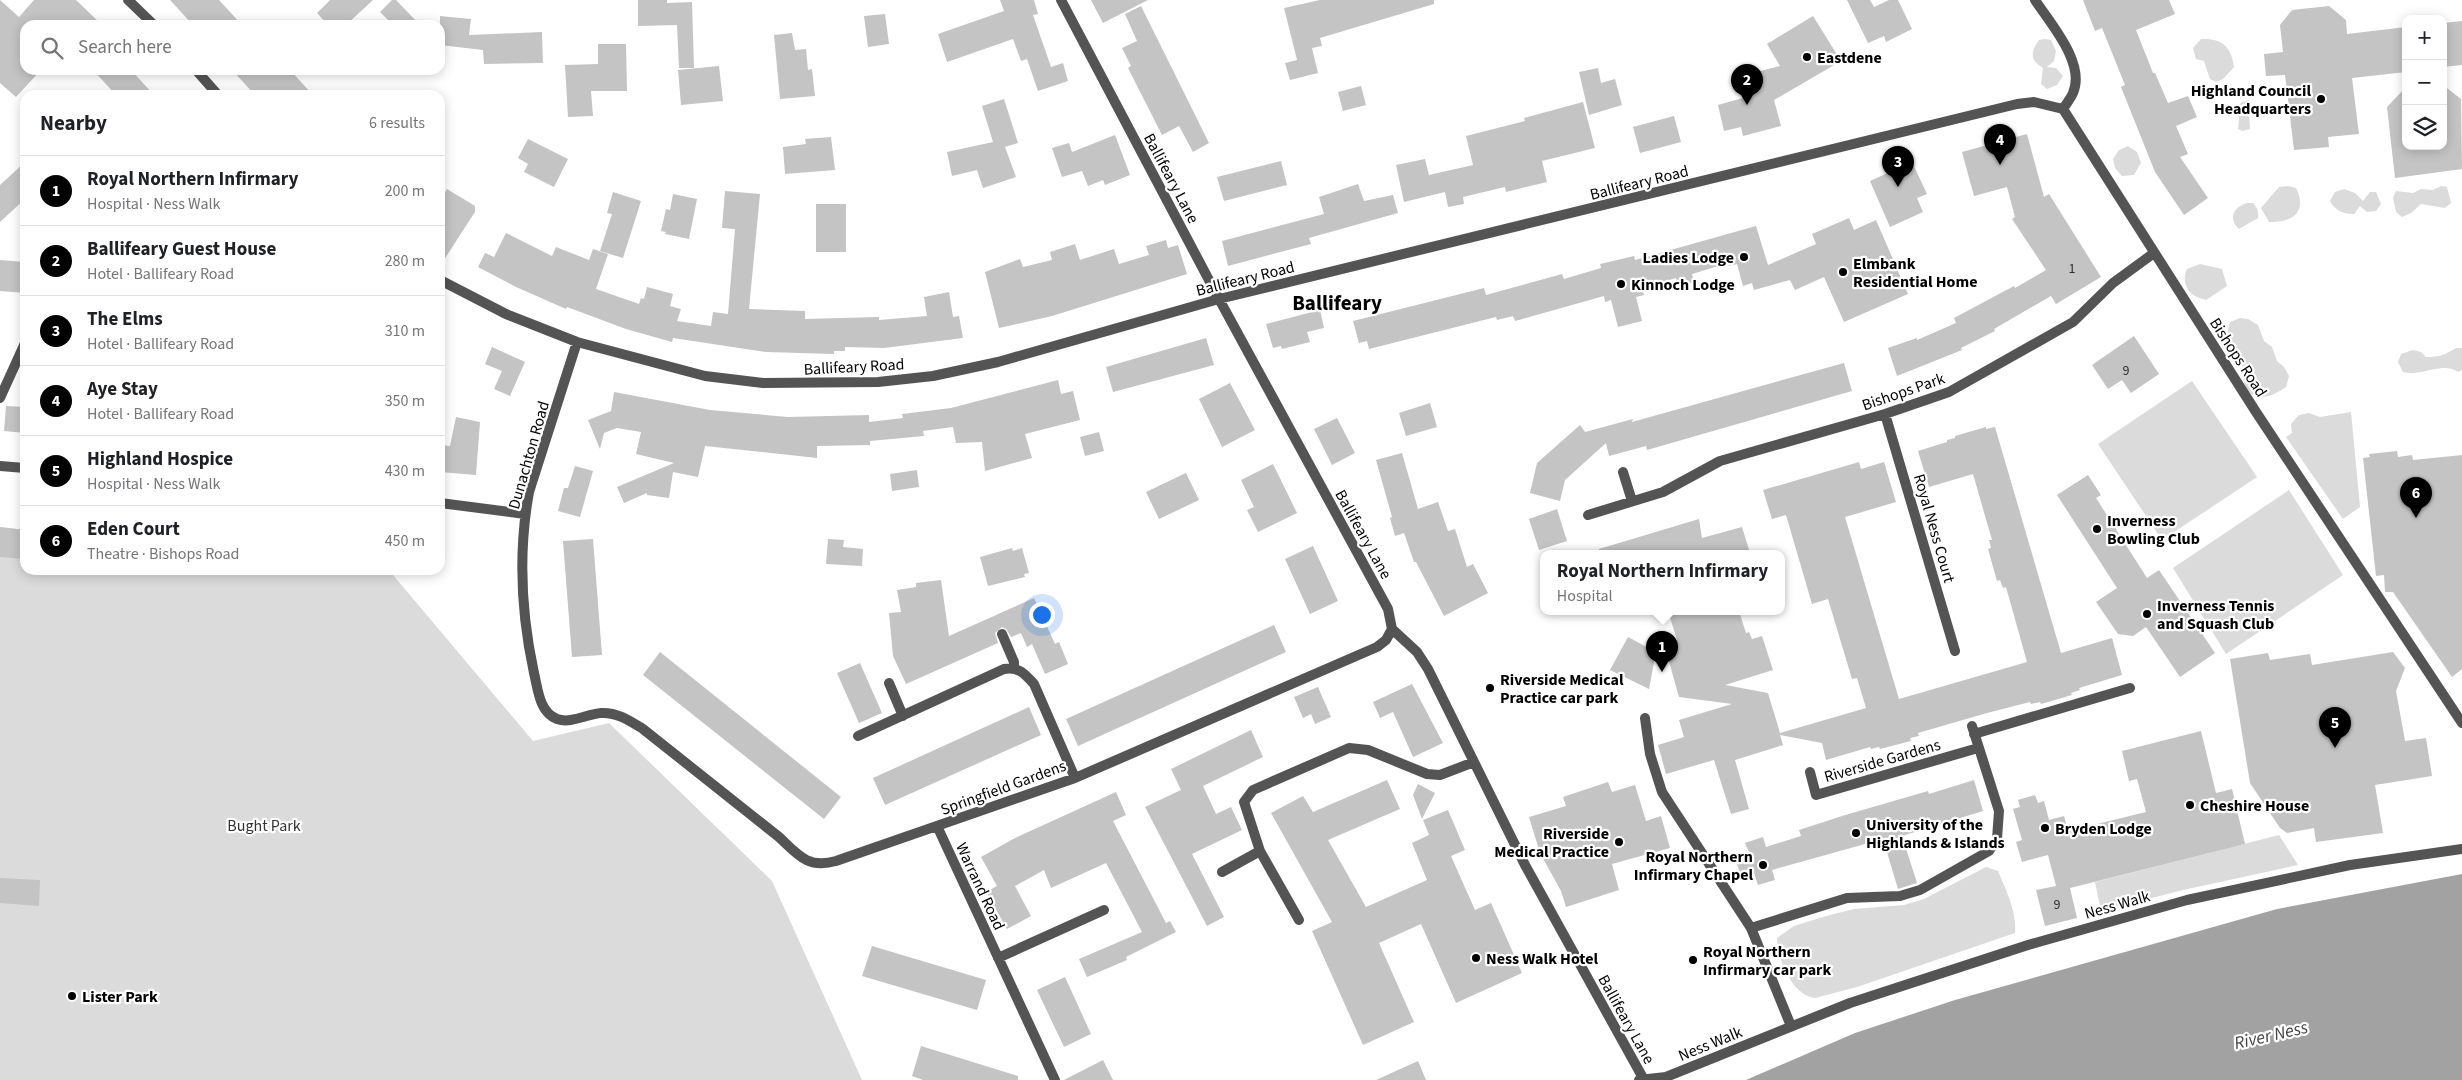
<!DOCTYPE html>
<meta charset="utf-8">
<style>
:root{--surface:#fff;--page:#f6f6f6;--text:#202124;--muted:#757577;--line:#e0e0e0;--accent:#000}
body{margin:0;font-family:"Source Sans 3",sans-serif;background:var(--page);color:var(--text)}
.controls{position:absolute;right:15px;top:15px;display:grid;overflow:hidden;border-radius:10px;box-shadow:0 2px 12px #0003}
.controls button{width:45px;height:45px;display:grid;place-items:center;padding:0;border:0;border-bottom:1px solid var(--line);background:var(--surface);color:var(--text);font:25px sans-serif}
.you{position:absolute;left:1041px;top:614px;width:18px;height:18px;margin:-12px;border:4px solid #fff;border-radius:50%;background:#1a73e8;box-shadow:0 0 0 8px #1a73e833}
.badge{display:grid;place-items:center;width:32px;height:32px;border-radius:50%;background:var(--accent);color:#fff;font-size:16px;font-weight:700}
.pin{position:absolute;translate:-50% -41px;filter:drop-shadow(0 1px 2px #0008)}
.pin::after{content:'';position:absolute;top:26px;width:18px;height:15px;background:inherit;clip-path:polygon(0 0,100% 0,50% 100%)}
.popup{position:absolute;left:1540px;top:550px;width:245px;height:65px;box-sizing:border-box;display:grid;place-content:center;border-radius:10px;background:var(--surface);filter:drop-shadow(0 1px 4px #0005);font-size:16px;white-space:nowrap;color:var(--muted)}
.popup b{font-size:19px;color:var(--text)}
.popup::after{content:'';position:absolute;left:50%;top:100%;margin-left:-10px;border:10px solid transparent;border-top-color:var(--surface)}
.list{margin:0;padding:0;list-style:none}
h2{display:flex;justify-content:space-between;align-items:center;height:65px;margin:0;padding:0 20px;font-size:21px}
h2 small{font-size:16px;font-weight:400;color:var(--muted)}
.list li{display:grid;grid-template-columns:32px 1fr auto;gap:15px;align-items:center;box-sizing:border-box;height:70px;padding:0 20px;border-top:1px solid var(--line)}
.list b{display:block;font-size:19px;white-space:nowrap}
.list p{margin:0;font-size:16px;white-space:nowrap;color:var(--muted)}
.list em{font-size:16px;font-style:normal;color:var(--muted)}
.icon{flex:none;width:28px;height:28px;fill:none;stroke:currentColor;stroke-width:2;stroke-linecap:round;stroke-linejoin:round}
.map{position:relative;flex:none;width:2462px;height:1080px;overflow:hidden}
.search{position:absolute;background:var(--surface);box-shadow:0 2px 12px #0003;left:20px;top:20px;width:425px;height:55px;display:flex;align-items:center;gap:12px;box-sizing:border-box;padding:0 18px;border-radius:15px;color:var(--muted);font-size:19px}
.panel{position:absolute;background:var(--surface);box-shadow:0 2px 12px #0003;left:20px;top:90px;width:425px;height:485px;border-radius:15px}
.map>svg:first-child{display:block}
.green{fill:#dbdbdb}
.water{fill:#a2a2a2}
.building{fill:#c4c4c4}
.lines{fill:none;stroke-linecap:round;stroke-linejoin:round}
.minor{stroke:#545454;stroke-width:10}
.poi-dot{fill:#000;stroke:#fff;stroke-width:2}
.labels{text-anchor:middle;stroke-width:4.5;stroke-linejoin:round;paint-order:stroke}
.number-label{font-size:14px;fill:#313131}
.poi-label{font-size:16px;font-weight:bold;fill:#000;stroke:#fff;text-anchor:start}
.street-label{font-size:16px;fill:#000;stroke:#fff}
.park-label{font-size:16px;fill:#323232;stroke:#fff}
.water-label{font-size:18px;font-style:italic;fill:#434343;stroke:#fff}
.district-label{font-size:21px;font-weight:bold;fill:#000;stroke:#fff}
</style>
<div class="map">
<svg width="2462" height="1080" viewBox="0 0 2462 1080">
<rect width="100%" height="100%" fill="#fff"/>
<!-- green -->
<path class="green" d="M2045,39L2051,40L2056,51L2054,61L2047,67L2056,68L2063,76L2057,85L2047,89L2041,84L2043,68C2030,60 2030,52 2039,40Z
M2201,39C2222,38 2231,46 2234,67L2223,79L2216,82L2210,79L2204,61L2196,59L2193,48Z
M2244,101L2252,109L2249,112L2250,129L2242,131L2238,129L2239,118L2234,108Z
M2128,146L2137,152L2141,163L2134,175L2122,176L2115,168L2113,159L2119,150Z
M2288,186L2296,188C2308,212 2292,223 2269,222L2261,208L2279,187Z
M2441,186L2447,187L2451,203L2445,208L2421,204L2411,213L2402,217L2396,212L2393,198L2396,191L2413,193L2421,189L2433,190Z
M2344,189L2355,193L2363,201L2370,192H2376L2381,204L2376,211L2367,212L2360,206L2354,214C2344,214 2335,211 2330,201L2335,192Z
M2247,203H2253C2257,208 2259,211 2258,218L2239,229C2228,219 2233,207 2247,203Z
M2200,264L2222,269L2227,286L2206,300C2190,297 2180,285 2187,269Z
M2240,318L2248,319L2258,325L2264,341L2272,347L2277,361L2284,367L2289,376L2286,387C2254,409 2240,393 2242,358C2227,350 2225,336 2230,322Z
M2456,348H2462V370L2458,372C2442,361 2422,377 2403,372L2398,362L2401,354L2413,350L2421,352L2426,357C2439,357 2445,355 2456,348Z
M2192,381L2257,477L2162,540L2098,444Z
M2351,412L2360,507L2343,519L2286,437L2292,433L2291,424L2299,415L2309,413L2320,417Z
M2289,490L2343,575L2226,654L2173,568Z
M0,527L25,530V570H356L393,575L533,741L609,723L772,881L862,1080H0Z
M2279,835L2298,865L2183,890L2101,911L2095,882Z
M1986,867L1998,871C2006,890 2017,912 2015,933L1857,987L1815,998C1792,996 1777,958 1777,938L1794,926L1826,916L1854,909L1904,905L1924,899Z"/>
<!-- water -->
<path class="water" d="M2462,874V1080H1746L1855,1033L1955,1000L2277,909Z"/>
<!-- building -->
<path class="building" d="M0,0L19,17L34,0H76L102,25H25V70H41L16,97L0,83Z
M170,0H219L242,25H193Z
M330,0H373L346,25H328L317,13Z
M392,0H396L420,25H393L380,12Z
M638,0H667V3L692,2L694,68H679L677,25L638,26Z
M1000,0H1034L1038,14L1033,15L1051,67L1063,63L1068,81L1038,91L1027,59L1021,61L1013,39L947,62L938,34L1004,11Z
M1091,0H1148L1103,23Z
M1320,0H1434V4L1320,38L1322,46L1312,48L1318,73L1290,80L1285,63L1297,60L1284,8Z
M1847,0H1870L1874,7L1889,0H1898L1912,29L1886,42L1884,36L1868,43Z
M2083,0H2169L2175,14L2136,30L2153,73H2155L2168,103L2188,96L2197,117L2176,126L2188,154L2180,157L2208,198L2184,215L2155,172L2121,87L2125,85L2102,28L2095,31Z
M1141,6L1209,143L1193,152L1179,126L1162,135L1128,68L1131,66L1122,48L1137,41L1125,14Z
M2329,6L2346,20L2347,34L2406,27V72L2352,78L2359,134L2328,137L2329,147L2294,150L2285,75L2266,76L2264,54L2283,52L2280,25L2292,10Z
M885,14L889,44L868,47L864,16Z
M440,16L471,19L469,35L542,32L543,63L484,64L483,50L440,45Z
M1813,16L1841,61L1774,100L1781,126L1743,136L1741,127L1724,131L1718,105L1743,98L1737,77L1780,66L1767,44Z
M2462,21V65L2443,67V23Z
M792,33L795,50L806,49L808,70L812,69L815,96L780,99L774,35Z
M598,44H626L627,91H591L593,116L568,117L565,65L598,64Z
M719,66L723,101L681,105L678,70Z
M1598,68L1601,83L1615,79L1622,105L1589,115L1579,72Z
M93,70H131L154,95H116Z
M232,70H290L313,95H255Z
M2443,85L2461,99L2462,169L2395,178L2387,107L2406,87V146H2443Z
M1361,86L1366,105L1343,111L1338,92Z
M1004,99L1018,143L1005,147L1016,177L983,188L977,170L952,176L947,152L993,142L982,106Z
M1583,102L1595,148L1542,161L1547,182L1506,192L1505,187L1463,197L1464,204L1448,207L1445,192L1404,202L1396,165L1425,159L1429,175L1473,165L1466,136L1525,121L1524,118Z
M1674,116L1681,142L1640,153L1633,127Z
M2027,134L2044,197L2049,194L2101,277L2056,304L2051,296L1994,329L1995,331L1961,348L1962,350L1897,376L1888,348L1917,338V340L1956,323L1954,318L2014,286L2015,288L2046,270L2012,219L2015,217L2007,187L1974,196L1962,152Z
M1115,135L1130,175L1105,185L1103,180L1088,186L1082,171L1062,177L1052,148L1069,143L1072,152Z
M831,137L835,170L785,174L783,147L806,144L805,139Z
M528,139L568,159L554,187L524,172L528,164L518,158Z
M1281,161L1287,185L1224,201L1217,177Z
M25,162V199L0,222V185Z
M1912,162L1927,194L1917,198L1923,212L1890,227L1870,181Z
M1358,184L1364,201L1393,195L1398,213L1309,238L1311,244L1228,266L1222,241L1324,214L1319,197Z
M447,189L475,206V212L440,266V200Z
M725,191L760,194L749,309L805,311V319L879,317V320L927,316L924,297L949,292L953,317L959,316L963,338L884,348L845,347V351H834V354L766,352L673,338L672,342L626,329L567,307L566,309L516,287L478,267L485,253L494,257L506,233L552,256L556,247L589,260L593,249L608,254L596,289L639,304L641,298L644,299L647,287L673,294L670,306L681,309L677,321L711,326L713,312L728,314L735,229L722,228Z
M613,192L641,201L623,258L600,251L612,214L607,213Z
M673,194L697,199L689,239L665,234L666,232L661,231L666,209L670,210Z
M816,204H846V252H816Z
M1849,218L1854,230L1876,220L1908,294L1844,322L1824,277L1795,290L1790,280L1754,290L1752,283L1743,286L1737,264L1729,266L1728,263L1692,274L1694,282L1679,287L1676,278L1642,288L1644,295L1636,297L1642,321L1618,327L1611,300L1605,302L1604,296L1515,321L1513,316L1497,320L1496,317L1369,349L1367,341L1359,343L1353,321L1484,288L1486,295L1562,274L1564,279L1601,268L1600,264L1634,256L1635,260L1756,226L1768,265L1816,244L1812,234Z
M1166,240L1168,248L1178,245L1187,274L1052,316L999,328L985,272L1020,259L1023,267L1052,260L1050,252L1075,244L1080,260L1114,249L1119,264L1149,255L1146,246Z
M0,260L25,262V293L0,291Z
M1320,310L1324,328L1307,332L1310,342L1282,349L1281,346L1273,348L1266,324Z
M2134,336L2159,374L2131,393L2122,380L2108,389L2092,365Z
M1206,338L1214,365L1113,392L1106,367Z
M492,347L525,362L510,396L494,389L502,371L485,364Z
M1844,363L1852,391L1647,450L1646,446L1609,456L1606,443L1565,480L1560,501L1530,493L1537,463L1580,425L1585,432L1633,419L1632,422Z
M1058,380L1061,394L1073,391L1080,420L1025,434L1032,458L985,471L982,442L956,443L953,427L923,431L924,436L870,441V445L817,446V458L705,446L698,477L673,472L669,498L647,495V493L624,503L617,487L674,463L636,454L641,432L617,428L604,433L600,449L588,420L611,411L614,392L710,410L788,417L869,415V422L903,418L902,414L951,408Z
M1230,383L1255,430L1222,447L1199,399Z
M1430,403L1437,427L1406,436L1399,413Z
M6,406L25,407V433L4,431Z
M456,417L480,422L476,475L440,472L441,445L450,446Z
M1337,418L1355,453L1332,465L1314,429Z
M1986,427V429L1995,427L2061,653L2112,638L2122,675L2079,688L2080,690L2071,693L2072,695L2041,704L2040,702L2031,704L2030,702L1987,713L1918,733L1919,736L1910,738L1911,741L1880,749L1879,747L1871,749L1870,747L1826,760L1822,743L1780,735L1783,745L1735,760L1749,809L1731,814L1714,760L1666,774L1658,745L1684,737L1679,720L1732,704L1679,697L1664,644L1677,640L1668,611H1739L1746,633L1749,632L1752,639L1762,636L1773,670L1725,685L1768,693L1780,733L1866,708L1857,678L1852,679L1828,599L1812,604L1786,515L1772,519L1763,490L1859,462L1861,469L1884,462L1896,502L1845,517L1899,699L2027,662L2006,587L2003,588L2000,580L1997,581L1988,549L1991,548L1989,540H1992L1973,474L1929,487L1918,451L1947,442V440L1955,438V436Z
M1099,432L1104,451L1085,456L1080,437Z
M2397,451L2398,457L2412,455L2413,460L2462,455V669L2452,677L2393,592H2385L2384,575L2376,576L2363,458L2370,457L2369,454Z
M1402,453L1418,509L1438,502L1448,531L1455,529L1467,567L1473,564L1488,593L1444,616L1416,562H1414L1404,533L1395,536L1390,518L1392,517L1376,460Z
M1273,464L1297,513L1258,532L1247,510L1254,507L1241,480Z
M575,466L593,471L580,517L558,511L564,488H568Z
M917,470L919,487L892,491L890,474Z
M1186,473L1199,500L1159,519L1146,492Z
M2088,475L2101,495L2096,498L2147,578L2159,570L2215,653L2180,677L2146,627L2133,636L2118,634L2096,602L2117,588L2057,495Z
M1557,509L1567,541L1539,550L1529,519Z
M1699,519L1702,538L1742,527L1750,553H1599V549Z
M0,527L25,530V559L0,557Z
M593,539L602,655L572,657L563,541Z
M828,539L844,540L843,547L863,549L862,566L826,564Z
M1313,546L1338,601L1310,614L1285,559Z
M1012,548L1013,551L1022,548L1029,573L1024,574L1025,577L988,586L980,557Z
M941,580L949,636L1034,598L1055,644L1059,642L1068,664L1045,674L1032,644L1027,647L1021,633L1011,637L1006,629L1002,627L995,633L998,643L906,684L893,656L889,613L901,612L897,590L916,587V583Z
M1274,625L1286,652L1078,746L1066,719Z
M1628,637L1656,652L1649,689L1610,670Z
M660,652L841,797L824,819L643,675Z
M2393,652L2405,668L2396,691L2405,741L2426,738L2432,776L2375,785L2383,833L2316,842L2314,828L2287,833L2280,828L2250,783L2230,659L2268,653L2270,660L2310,654L2312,665Z
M860,663L882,713L859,723L837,673Z
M1412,684L1443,743L1413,757L1393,712L1380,718L1373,702Z
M1318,687L1331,717L1315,724L1311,714L1303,718L1294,697Z
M1029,707L1041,735L885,805L873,778Z
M1251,730L1263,757L1203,786L1216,814L1231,807L1242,830L1192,854L1224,917L1207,926L1145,807L1181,790L1171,769Z
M2201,731L2216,793L2232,789L2245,844L2070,888L2077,918L2045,926L2036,890L2056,886L2048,855L2022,862L2016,842L2022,840L2013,809L2020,807L2018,800L2035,795L2038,803L2044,801L2049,820L2064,816L2068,831L2146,812L2137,779L2129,781L2122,751Z
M1387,780L1400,809L1328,840L1366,907L1427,880L1412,843L1429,835L1423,820L1448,810L1465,850L1451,856L1475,910L1491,903L1522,973L1456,1003L1421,924L1379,943L1414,1022L1363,1045L1312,931L1332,922L1271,813L1303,796L1313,812Z
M1974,780L1983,811L1902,836L1917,883L1898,889L1883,839L1772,870L1775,880L1758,885L1754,873L1741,877L1735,857L1749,852L1745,843L1763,837L1766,847L1801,836L1799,830L1842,816L1928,791L1929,794Z
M1608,782L1612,792L1635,785L1646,821L1661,816L1670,848L1612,864L1619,890L1566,907L1561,891L1540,853L1529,817L1566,806L1563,797Z
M1418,784L1435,793L1422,819L1413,795Z
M1116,792L1126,815L1113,821L1166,923L1170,921L1176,932L1126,957L1127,960L1087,977L1079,959L1142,932L1106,863L1051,888L1044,870L1015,886L1031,916L1007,929L986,892L997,886L981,857L1015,838Z
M0,878L40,880L39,906L0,903Z
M872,946L986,980L977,1010L862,976Z
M1065,977L1091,1034L1064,1047L1037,990Z
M921,1046L1018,1076V1080H923L912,1076Z
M1103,1060L1113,1080H1064Z
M1418,1061L1426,1080H1376Z"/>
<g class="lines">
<!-- minor -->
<path class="minor" d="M128,0L154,25
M1061,0L1219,299L1388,609L1392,629L1417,652L1428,669L1525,865L1643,1078
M2035,0C2050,23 2086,63 2073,93C2071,98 2066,104 2063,109L2256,412L2462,723
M196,70L218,95
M440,280L506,314L577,342L705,376L763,383L878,382L933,376L998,362L1219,299L2017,104L2034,102L2063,109
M577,342L529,492C518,553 521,613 534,673C538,689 539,712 557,719C571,724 587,714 601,713C617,712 630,721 643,729L779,837C798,855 808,869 836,861L1075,778L1377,647L1386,640L1392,629
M0,398L25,343
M1885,414L1955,651
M0,466L25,468
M1623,472L1632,501
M440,503L525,514
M1588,515L1663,492L1720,461L1885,414L1949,392L2073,322L2113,283L2154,253
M1002,634L1014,662V668
M889,683L903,716
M1645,718L1650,754L1662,792L1751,928L1791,1026
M1974,734L2130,688
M858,736L1004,669C1018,666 1025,674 1034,684L1075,778
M1810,772L1816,795L1978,748
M937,826L1055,1080
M1260,851L1299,920
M1222,872L1260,851L1244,802L1253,790L1349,748L1368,750L1427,774L1440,775L1474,762
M1751,928L1847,898L1900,896L1920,890L1989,851L1997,839L1999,811L1972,726
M998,958L1104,910
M1639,1080L1666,1077L1850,1003L2028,945L2187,900L2350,865L2462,849"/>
</g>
<!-- markers -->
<g class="poi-dot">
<circle cx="1807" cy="57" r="5"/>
<circle cx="2321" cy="99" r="5"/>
<circle cx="1744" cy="257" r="5"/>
<circle cx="1843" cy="272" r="5"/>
<circle cx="1621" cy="284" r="5"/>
<circle cx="2097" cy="529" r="5"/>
<circle cx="2147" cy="614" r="5"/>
<circle cx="1490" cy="688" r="5"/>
<circle cx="2190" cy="805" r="5"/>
<circle cx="2045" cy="828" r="5"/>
<circle cx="1856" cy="833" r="5"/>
<circle cx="1619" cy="842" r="5"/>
<circle cx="1763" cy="865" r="5"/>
<circle cx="1476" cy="958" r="5"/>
<circle cx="1693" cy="960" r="5"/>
<circle cx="72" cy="996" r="5"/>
</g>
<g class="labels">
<!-- number labels -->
<g class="number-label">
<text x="2072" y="273">1</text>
<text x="2126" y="375">9</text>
<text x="2057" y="909">9</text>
</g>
<!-- poi labels -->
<g class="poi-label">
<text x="1817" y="63">Eastdene</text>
<text x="2311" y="96" text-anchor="end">Highland Council<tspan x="2311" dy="18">Headquarters</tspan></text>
<text x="1734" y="263" text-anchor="end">Ladies Lodge</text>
<text x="1853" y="269">Elmbank<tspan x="1853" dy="18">Residential Home</tspan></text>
<text x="1631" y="290">Kinnoch Lodge</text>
<text x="2107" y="526">Inverness<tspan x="2107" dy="18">Bowling Club</tspan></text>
<text x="2157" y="611">Inverness Tennis<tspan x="2157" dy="18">and Squash Club</tspan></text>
<text x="1500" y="685">Riverside Medical<tspan x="1500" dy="18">Practice car park</tspan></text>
<text x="2200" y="811">Cheshire House</text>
<text x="1866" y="830">University of the<tspan x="1866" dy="18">Highlands &amp; Islands</tspan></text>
<text x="2055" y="834">Bryden Lodge</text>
<text x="1609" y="839" text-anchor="end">Riverside<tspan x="1609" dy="18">Medical Practice</tspan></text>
<text x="1753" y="862" text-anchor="end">Royal Northern<tspan x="1753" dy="18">Infirmary Chapel</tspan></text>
<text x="1703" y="957">Royal Northern<tspan x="1703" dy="18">Infirmary car park</tspan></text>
<text x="1486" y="964">Ness Walk Hotel</text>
<text x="82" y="1002">Lister Park</text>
</g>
<!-- street labels -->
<g class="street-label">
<text transform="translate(1172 178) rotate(62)" y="6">Ballifeary Lane</text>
<text transform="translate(1639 182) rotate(-14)" y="6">Ballifeary Road</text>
<text transform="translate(1245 278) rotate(-14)" y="6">Ballifeary Road</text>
<text transform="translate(2239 357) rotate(57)" y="6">Bishops Road</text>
<text transform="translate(854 366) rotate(-3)" y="6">Ballifeary Road</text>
<text transform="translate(1903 391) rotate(-19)" y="6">Bishops Park</text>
<text transform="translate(528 455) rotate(-74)" y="6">Dunachton Road</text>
<text transform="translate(1935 528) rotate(74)" y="6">Royal Ness Court</text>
<text transform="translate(1364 534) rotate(61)" y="6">Ballifeary Lane</text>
<text transform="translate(1882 760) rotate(-16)" y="6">Riverside Gardens</text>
<text transform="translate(1003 787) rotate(-20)" y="6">Springfield Gardens</text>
<text transform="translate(981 886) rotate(65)" y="6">Warrand Road</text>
<text transform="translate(2117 904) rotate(-16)" y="6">Ness Walk</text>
<text transform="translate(1627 1019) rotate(61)" y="6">Ballifeary Lane</text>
<text transform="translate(1710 1043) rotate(-22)" y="6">Ness Walk</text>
</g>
<!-- park labels -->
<g class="park-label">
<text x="264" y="831">Bught Park</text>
</g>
<!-- water labels -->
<g class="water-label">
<text transform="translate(2271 1035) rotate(-13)" y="6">River Ness</text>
</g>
<!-- district labels -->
<g class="district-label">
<text x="1337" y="310">Ballifeary</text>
</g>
</g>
</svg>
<div class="controls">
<button>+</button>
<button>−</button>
<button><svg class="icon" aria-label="layers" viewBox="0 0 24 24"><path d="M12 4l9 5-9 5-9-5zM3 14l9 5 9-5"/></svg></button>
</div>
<div class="you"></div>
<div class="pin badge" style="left:1662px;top:672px">1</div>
<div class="popup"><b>Royal Northern Infirmary</b>Hospital</div>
<div class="pin badge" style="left:1747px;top:105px">2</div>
<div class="pin badge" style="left:1898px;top:187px">3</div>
<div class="pin badge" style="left:2000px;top:165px">4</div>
<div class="pin badge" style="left:2335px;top:748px">5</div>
<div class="pin badge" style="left:2416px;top:518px">6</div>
<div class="search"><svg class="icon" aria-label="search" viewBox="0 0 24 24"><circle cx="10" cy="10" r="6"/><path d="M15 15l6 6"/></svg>Search here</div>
<section class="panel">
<h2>Nearby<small>6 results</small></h2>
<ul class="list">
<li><span class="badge">1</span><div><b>Royal Northern Infirmary</b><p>Hospital · Ness Walk</p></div><em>200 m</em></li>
<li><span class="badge">2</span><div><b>Ballifeary Guest House</b><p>Hotel · Ballifeary Road</p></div><em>280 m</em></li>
<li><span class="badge">3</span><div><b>The Elms</b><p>Hotel · Ballifeary Road</p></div><em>310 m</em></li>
<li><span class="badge">4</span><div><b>Aye Stay</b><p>Hotel · Ballifeary Road</p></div><em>350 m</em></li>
<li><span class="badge">5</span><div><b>Highland Hospice</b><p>Hospital · Ness Walk</p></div><em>430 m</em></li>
<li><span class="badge">6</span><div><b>Eden Court</b><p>Theatre · Bishops Road</p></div><em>450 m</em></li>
</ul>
</section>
</div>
